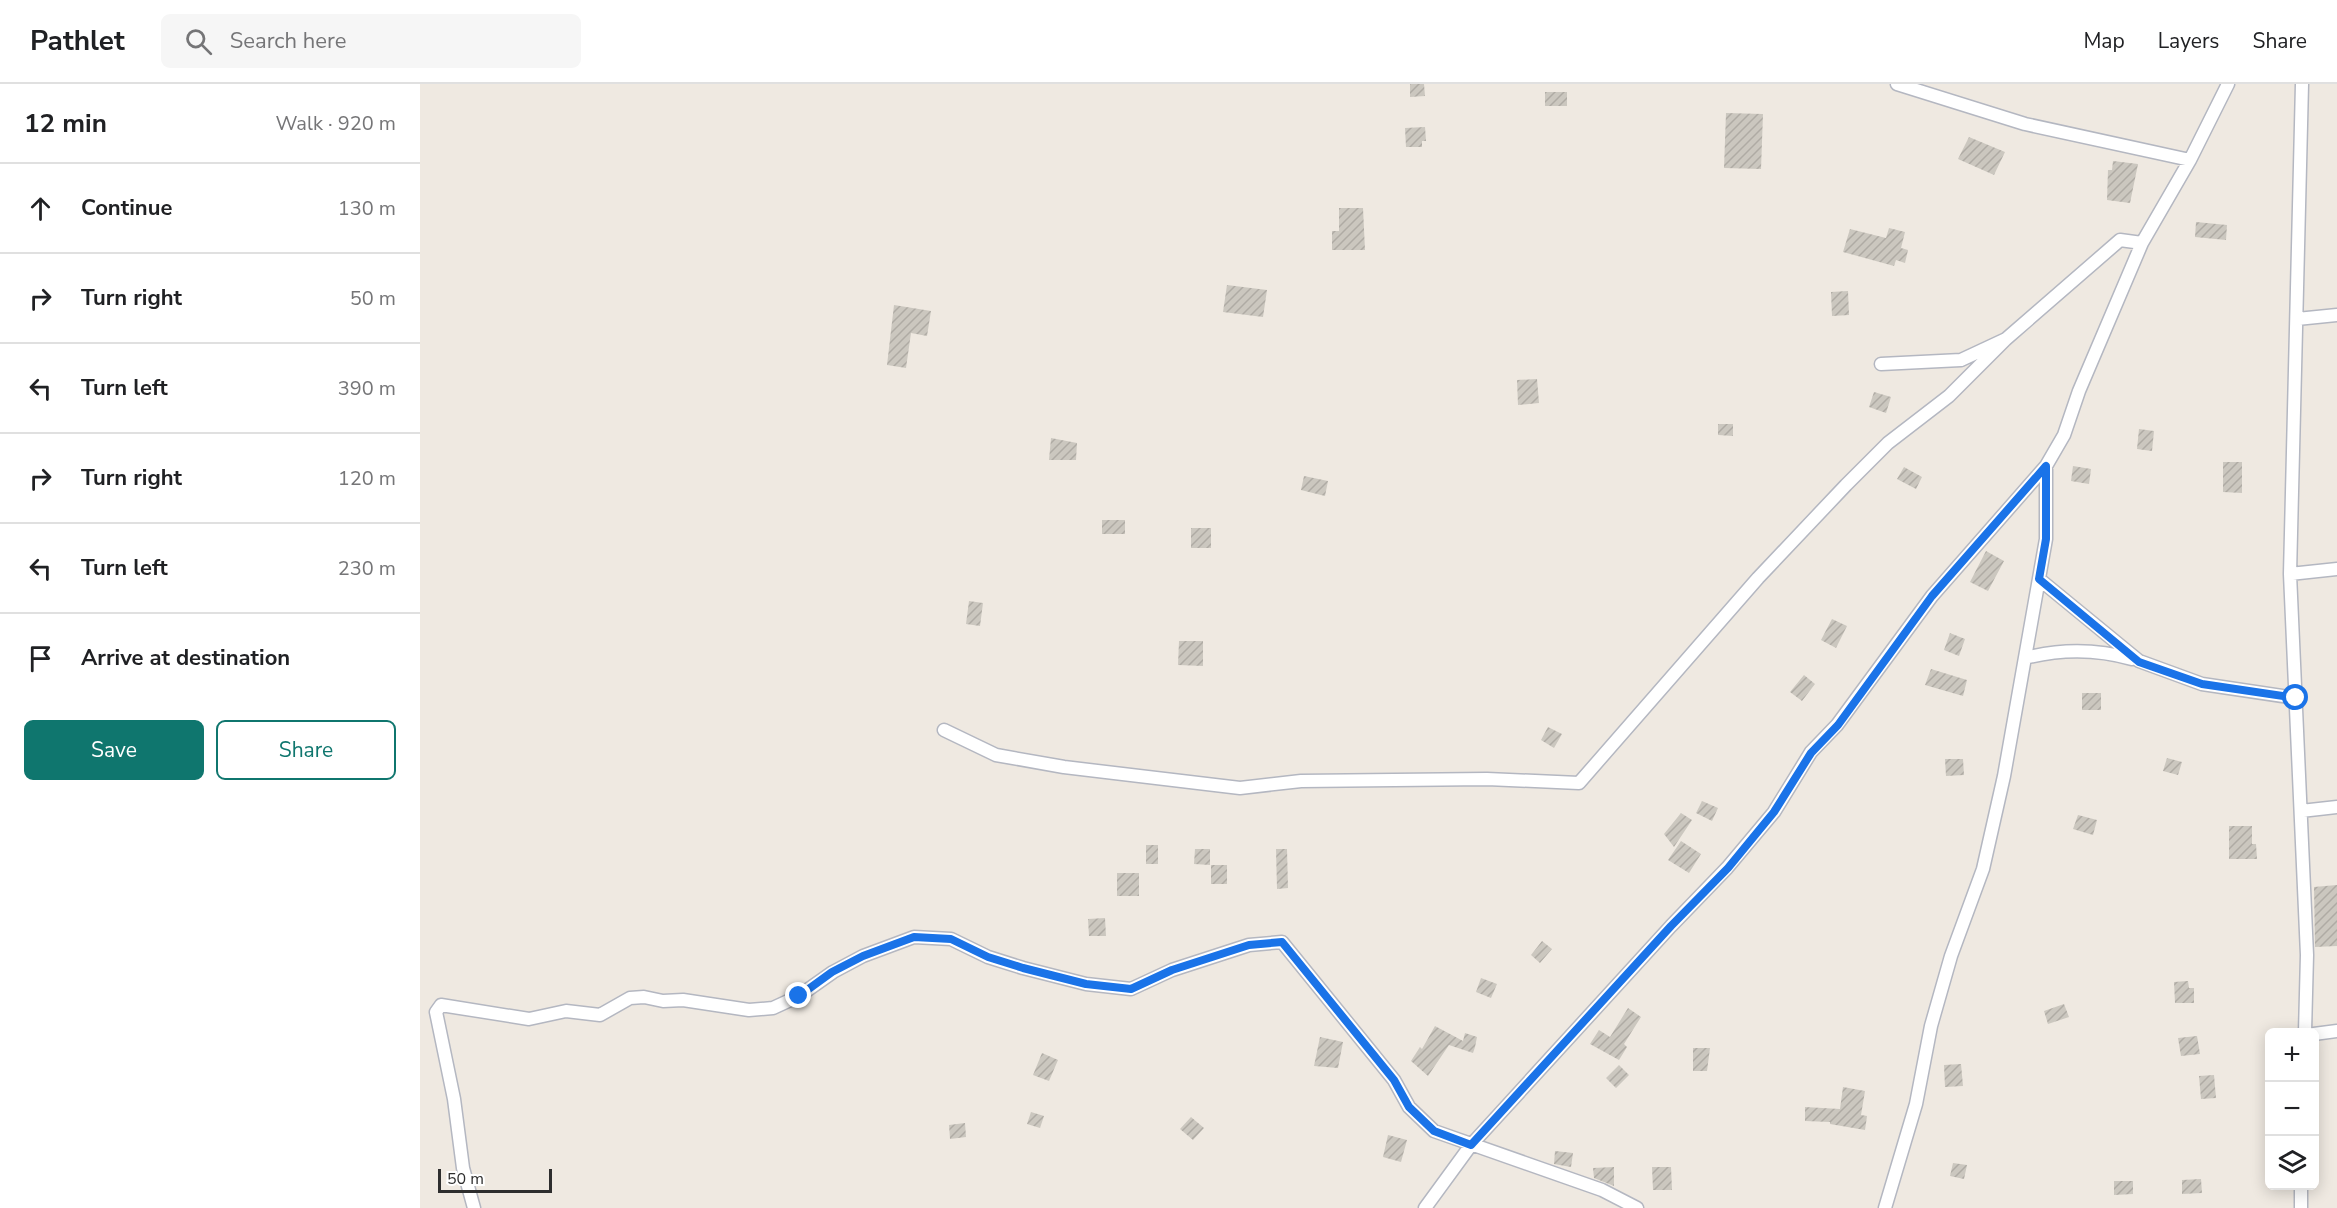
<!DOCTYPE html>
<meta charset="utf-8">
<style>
:root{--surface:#fff;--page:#f6f6f6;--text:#202124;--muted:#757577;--line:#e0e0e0;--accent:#0f766e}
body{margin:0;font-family:"Nunito Sans",sans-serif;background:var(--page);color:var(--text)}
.controls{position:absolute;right:18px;bottom:18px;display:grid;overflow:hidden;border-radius:9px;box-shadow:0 3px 15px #0003}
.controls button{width:54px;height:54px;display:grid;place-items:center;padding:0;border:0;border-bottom:2px solid var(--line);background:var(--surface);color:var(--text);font:30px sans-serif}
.scale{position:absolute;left:18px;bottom:15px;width:114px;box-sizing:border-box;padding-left:6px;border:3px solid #2e2e2e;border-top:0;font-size:16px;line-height:21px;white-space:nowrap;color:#2e2e2e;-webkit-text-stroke:4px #fff;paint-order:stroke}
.stop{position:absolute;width:18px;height:18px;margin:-14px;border:4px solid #1a73e8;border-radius:50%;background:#fff}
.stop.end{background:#1a73e8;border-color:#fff;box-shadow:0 2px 6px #0008}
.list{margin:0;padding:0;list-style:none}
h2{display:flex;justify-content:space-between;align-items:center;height:78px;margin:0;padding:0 24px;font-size:26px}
h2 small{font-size:20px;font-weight:400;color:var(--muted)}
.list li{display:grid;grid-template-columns:39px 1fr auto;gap:18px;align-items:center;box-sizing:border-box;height:90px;padding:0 24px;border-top:2px solid var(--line)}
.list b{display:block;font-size:22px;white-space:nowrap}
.list em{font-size:20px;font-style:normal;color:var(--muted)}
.actions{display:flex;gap:12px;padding:18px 24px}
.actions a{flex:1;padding:14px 0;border:2px solid var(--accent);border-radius:9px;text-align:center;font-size:21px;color:var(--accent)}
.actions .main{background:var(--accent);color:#fff}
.icon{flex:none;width:33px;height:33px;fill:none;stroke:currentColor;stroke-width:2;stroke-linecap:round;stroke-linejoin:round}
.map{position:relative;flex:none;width:1917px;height:1124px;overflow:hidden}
header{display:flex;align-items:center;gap:36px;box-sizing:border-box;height:84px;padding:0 30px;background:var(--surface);border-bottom:2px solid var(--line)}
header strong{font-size:28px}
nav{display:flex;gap:33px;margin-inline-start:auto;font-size:21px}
.search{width:420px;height:54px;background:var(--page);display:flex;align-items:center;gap:15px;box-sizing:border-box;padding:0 21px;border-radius:9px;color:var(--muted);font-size:22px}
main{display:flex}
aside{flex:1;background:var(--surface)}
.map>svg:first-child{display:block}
.building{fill:url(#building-hatch)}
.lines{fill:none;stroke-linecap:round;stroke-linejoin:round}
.minor-casing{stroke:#b4b7c1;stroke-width:15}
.minor{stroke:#fff;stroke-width:12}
.route{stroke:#1a73e8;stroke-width:8}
</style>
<header>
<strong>Pathlet</strong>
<div class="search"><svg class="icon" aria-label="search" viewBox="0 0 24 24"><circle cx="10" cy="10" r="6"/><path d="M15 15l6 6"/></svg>Search here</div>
<nav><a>Map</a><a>Layers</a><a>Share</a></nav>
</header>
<main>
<aside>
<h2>12 min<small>Walk · 920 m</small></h2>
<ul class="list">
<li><svg class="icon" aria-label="ahead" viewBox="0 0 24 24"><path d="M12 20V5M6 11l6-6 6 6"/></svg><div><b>Continue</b></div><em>130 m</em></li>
<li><svg class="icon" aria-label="right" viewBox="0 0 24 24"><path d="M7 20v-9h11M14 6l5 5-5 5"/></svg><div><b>Turn right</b></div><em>50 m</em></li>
<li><svg class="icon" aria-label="left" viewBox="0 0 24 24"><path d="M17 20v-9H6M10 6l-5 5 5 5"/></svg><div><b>Turn left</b></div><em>390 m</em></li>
<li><svg class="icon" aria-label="right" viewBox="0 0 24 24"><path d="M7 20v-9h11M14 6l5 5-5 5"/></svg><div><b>Turn right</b></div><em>120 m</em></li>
<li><svg class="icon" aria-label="left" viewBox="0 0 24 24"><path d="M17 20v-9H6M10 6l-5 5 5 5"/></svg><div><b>Turn left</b></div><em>230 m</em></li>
<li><svg class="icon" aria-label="arrive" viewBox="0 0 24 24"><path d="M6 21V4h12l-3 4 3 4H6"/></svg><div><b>Arrive at destination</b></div></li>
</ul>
<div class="actions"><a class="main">Save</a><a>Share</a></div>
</aside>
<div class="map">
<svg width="1917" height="1124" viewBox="0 0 1917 1124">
<defs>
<pattern id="building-hatch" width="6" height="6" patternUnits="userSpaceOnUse" patternTransform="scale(1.5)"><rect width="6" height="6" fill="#cbc7bf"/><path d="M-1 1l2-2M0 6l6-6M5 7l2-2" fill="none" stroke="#afaba4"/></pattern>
</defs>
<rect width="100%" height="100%" fill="#efe9e1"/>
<!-- building -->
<path class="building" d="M990,0H1004L1005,12L990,13Z
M1125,8H1147V22H1125Z
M1306,29L1343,30L1341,85L1304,84Z
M1005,43L1006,57H1002V63H986L985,44Z
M1549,53L1585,68L1574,91L1538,75Z
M1693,77L1718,80L1710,119L1687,116L1688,86H1692Z
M919,124H943L945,166H912V147H919Z
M1776,138L1807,141L1806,156L1775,153Z
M1469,144L1485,148L1481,164L1488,166L1485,179L1476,176L1474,182L1423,168L1430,145L1466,154Z
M807,201L847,206L843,233L803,228Z
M1428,207L1429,231L1412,232L1411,208Z
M474,221L511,227L507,252L491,249L486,284L467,281Z
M1117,295L1119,319L1098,321L1097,296Z
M1454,308L1471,313L1466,329L1449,323Z
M1298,340H1313V352L1298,351Z
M1719,345L1734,347L1732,367L1717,365Z
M631,354L657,359L656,376H629Z
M1803,378H1822V409L1803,408Z
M1653,382L1671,385L1669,400L1651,397Z
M1484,383L1502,393L1496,405L1477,395Z
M884,392L908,397L905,412L881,406Z
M682,436H705V450H682Z
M771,444H791V464H771Z
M1566,467L1584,477L1568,507L1550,498Z
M549,517L563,519L560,542L546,540Z
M1412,535L1427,542L1416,564L1401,556Z
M1530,549L1545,555L1539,572L1524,566Z
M759,557H783V582L758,581Z
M1511,585L1547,596L1543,612L1505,601Z
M1384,591L1395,600L1382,617L1370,608Z
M1662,609H1681V626H1662Z
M1128,643L1142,650L1134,664L1121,656Z
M1747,674L1762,678L1758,691L1743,687Z
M1525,675H1543L1544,691L1526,692Z
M1282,717L1298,724L1292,737L1276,729Z
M1261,729L1272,736L1254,763L1244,750Z
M1658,731L1677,736L1673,751L1653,745Z
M1809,742H1832V760H1836L1837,775H1809Z
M1261,757L1281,770L1269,789L1248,776Z
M726,761H738V780H726Z
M775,765H790V781L774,780Z
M856,765H867L868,804L857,805Z
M791,781H807V800H791Z
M697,789H719V812H697Z
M1917,801V862L1895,863L1894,803Z
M685,834L686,852H669L668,835Z
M1122,857L1132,865L1120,879L1111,871Z
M1061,894L1077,900L1071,914L1056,908Z
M1768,897L1769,904H1774V919H1755L1754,898Z
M1644,920L1649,933L1628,940L1624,927Z
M1208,924L1221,933L1204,960L1207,963L1199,976L1170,960L1179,946L1190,953Z
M1015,942L1043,957L1045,949L1057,953L1055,963L1053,969L1029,961L1008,992L991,977L1000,963L1002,965Z
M1777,952L1780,970L1761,972L1758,954Z
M900,953L923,958L918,984L894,982Z
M1273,964H1290L1287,987H1273Z
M622,969L638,976L629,997L613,991Z
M1541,980L1543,1002L1525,1003L1524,981Z
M1199,981L1209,991L1196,1004L1186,994Z
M1794,991L1796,1014L1781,1015L1779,992Z
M1423,1003L1445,1007L1441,1031L1447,1032L1445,1046L1410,1040V1038L1385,1037V1023L1420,1025Z
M611,1028L624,1032L620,1044L607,1040Z
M771,1033L784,1044L773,1056L760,1045Z
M545,1039L546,1053L530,1055L529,1041Z
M968,1051L987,1056L981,1078L963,1073Z
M1135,1067L1153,1069L1151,1083L1134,1080Z
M1533,1079L1547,1081L1544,1095L1530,1092Z
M1194,1083V1102L1174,1094L1173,1084Z
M1232,1083H1251L1252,1106H1233Z
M1781,1095L1782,1109L1762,1110V1096Z
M1694,1097H1713V1110L1694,1111Z"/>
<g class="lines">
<defs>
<path id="minor" d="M1477,0L1605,40L1770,76
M1882,0L1870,490L1887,871L1885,948
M1877,235L1917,231
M1461,280L1541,276L1586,255L1700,156L1722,159
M1870,490L1917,485
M1619,495L1719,577L1782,600L1876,614
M1605,574C1640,565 1677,565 1712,575
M524,646L576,671L644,683L820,704L881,697L1067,695L1159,699L1338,494L1426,401L1468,359L1529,312L1586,255
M1881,727L1917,723
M1894,950L1917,947
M54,1124L43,1084L34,1015L16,928L21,921L109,935L146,927L180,931L210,914L224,913L243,917L263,916L329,926L353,924L379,912L413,888L443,872L494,853L531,855L568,873L603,884L666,900L711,905L752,886L829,861L862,858L974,996L989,1023L1014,1047L1182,1106L1217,1124
M1005,1124L1051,1061L1251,842L1307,784L1354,728L1391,668L1417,641L1512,512L1626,382
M1465,1124L1496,1020L1511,942L1531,872L1563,785L1584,692L1626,455V382L1644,351L1659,307L1722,159L1770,76L1808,0
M1881,1124V1102"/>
</defs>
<!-- minor casing -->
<use href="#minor" class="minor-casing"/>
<!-- minor -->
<use href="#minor" class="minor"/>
</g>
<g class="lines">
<!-- route -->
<path class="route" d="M379,912L412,888L443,872L494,853L531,855L568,873L603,884L666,900L711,905L752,886L829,861L862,858L974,996L989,1023L1014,1047L1051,1061L1251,842L1308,784L1354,728L1391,669L1418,641L1512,512L1626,382V455L1619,495L1719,578L1782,600L1876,614"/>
</g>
</svg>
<div class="controls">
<button>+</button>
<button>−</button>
<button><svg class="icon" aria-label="layers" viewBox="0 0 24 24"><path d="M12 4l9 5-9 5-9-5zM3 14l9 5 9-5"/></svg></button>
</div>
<div class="scale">50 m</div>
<div class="stop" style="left:1876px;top:614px"></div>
<div class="stop end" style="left:379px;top:912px"></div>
</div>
</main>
